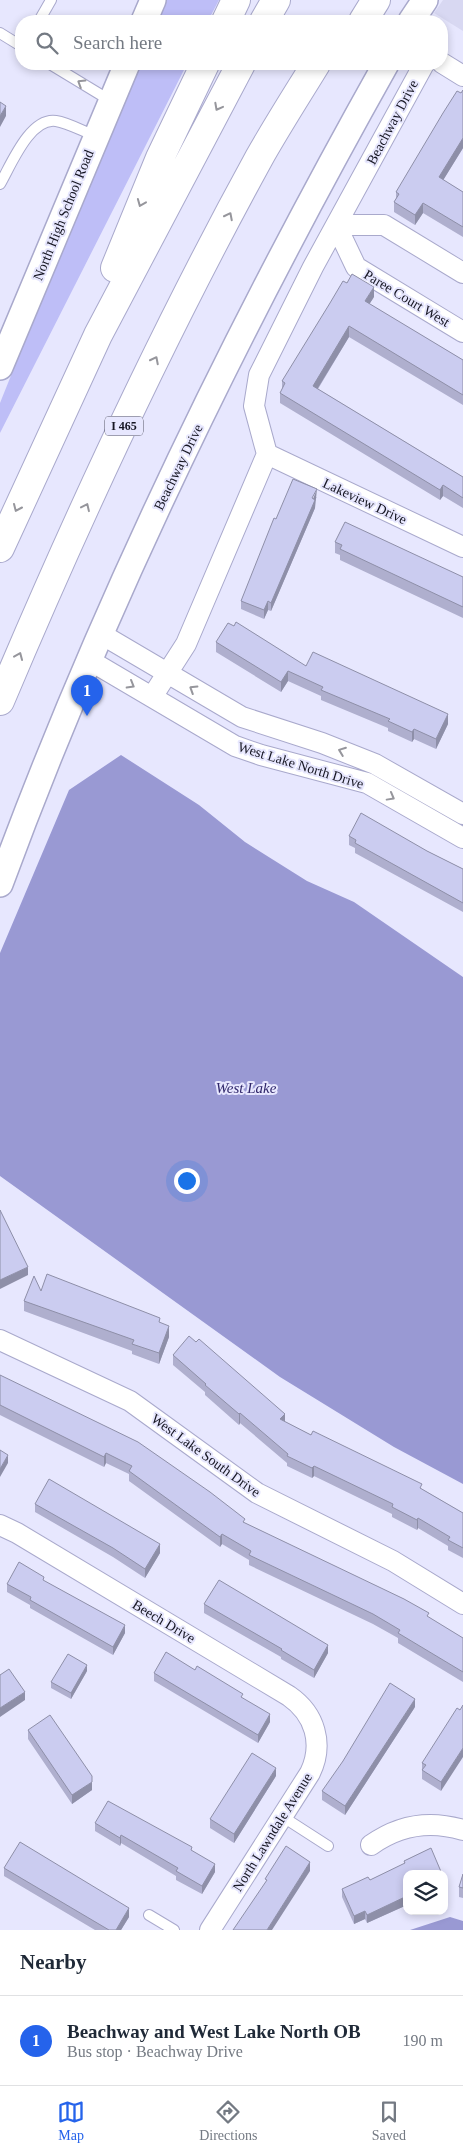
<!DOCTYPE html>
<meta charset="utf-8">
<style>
:root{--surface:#fff;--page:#f2f2f3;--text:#1f2937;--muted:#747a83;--line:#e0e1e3;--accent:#2563eb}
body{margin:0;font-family:Georgia,serif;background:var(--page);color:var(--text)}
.controls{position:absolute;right:15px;bottom:15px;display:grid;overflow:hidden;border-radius:10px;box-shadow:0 2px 8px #0003}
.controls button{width:45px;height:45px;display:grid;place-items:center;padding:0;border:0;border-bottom:1px solid var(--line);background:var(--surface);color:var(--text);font:25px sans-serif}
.you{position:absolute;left:186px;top:1180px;width:18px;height:18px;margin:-12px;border:4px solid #fff;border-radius:50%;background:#1a73e8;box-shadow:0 0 0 8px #1a73e833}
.badge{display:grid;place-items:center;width:32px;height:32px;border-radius:50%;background:var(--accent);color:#fff;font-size:16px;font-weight:700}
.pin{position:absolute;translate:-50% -41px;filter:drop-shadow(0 1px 2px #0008)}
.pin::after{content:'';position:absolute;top:26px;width:18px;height:15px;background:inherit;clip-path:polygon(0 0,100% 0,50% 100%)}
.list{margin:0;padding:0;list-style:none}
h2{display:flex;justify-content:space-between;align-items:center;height:65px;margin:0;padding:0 20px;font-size:21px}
h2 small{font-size:16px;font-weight:400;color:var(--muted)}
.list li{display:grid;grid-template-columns:32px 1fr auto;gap:15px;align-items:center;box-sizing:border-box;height:90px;padding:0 20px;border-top:1px solid var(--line)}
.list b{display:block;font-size:19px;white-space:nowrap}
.list p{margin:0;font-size:16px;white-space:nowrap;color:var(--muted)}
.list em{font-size:16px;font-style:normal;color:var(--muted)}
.icon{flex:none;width:28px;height:28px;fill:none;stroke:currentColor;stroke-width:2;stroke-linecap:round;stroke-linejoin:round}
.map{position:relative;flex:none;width:463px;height:1930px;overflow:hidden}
.search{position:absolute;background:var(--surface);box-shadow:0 2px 8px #0003;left:15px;right:15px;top:15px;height:55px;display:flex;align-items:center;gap:12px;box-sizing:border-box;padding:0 18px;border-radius:20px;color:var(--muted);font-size:19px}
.sheet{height:155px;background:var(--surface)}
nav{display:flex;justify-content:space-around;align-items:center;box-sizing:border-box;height:70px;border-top:1px solid var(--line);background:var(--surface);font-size:14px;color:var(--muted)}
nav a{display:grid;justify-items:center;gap:2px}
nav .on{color:var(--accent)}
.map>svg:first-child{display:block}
.built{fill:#d8d8f2}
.green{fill:#bebef7}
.water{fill:#9999d3}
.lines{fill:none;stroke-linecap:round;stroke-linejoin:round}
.service-casing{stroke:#a9a9cc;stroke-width:12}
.minor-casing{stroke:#a9a9cc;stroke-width:22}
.tertiary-casing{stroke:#a9a9cc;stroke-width:28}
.motorway-casing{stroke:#a9a9cc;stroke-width:30}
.service{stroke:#fff;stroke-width:10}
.minor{stroke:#fff;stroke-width:20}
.tertiary{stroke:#fff;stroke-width:25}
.motorway{stroke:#fff;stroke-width:28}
.wall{fill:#afafce}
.shaded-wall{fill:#8e8fa8}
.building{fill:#cbccf0;stroke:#8e8fa8}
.oneway{stroke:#96969c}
.labels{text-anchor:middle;stroke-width:4;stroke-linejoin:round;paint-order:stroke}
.shield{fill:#e7e7fe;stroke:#555564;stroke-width:1}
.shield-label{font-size:12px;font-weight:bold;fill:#161622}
.street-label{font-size:14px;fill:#161622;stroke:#e7e7fe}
.water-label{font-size:15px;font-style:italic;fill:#2f266a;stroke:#e7e7fe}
</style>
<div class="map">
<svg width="463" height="1930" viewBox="0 0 463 1930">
<rect width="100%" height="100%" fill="#e7e7fe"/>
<!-- built -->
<path class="built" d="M443,0H463V31L434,13Z"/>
<!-- green -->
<path class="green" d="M163,0H219L208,21H154Z
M136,64H187L0,433V403Z"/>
<!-- water -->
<path class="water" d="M121,755L199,805L245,842L307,881L354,902L463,977V1484L394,1447L280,1377L0,1176V953L69,790Z
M450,1917L463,1921V1930H410Z"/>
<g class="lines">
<defs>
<path id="service" d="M39,21L51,0
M0,33L21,46
M50,64L111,101
M0,184C11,165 30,117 56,121C69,123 84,132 96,136
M283,1817L328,1846
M149,1915L174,1930"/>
<path id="minor" d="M442,63L463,76
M463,273L384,225H336L356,267L463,332
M267,454L463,547
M101,634L242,717L322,743L375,764L463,814
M89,660L235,746L261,755L367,783L463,838
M152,697L186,644L267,454L254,406L259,375L313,267L424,64
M0,1340L130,1401L257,1493L393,1561L463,1604
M0,1525L17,1533L289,1696C315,1714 324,1744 310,1773L210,1930
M371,1845C399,1825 430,1820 463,1830"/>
<path id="tertiary" d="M144,21L153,0
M411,21L425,0
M0,367L127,64
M0,884C104,601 239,326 386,64"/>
<path id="motorway" d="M226,21L236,0
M264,21L276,0
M363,21L376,0
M115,268L160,158L205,64
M0,548L98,335L241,64
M0,701C78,516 163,333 259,158C277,126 297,95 316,64"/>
</defs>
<!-- service casing -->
<use href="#service" class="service-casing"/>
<!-- minor casing -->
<use href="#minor" class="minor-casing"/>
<!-- tertiary casing -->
<use href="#tertiary" class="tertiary-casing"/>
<!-- motorway casing -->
<use href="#motorway" class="motorway-casing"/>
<!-- service -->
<use href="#service" class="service"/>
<!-- minor -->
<use href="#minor" class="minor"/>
<!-- tertiary -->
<use href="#tertiary" class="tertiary"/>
<!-- motorway -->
<use href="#motorway" class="motorway"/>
</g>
<!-- wall -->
<path class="wall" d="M463,90V148L443,180L463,192V237L423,213L415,225L394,212V202L396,199V192Z
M374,297L369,304L463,360V405L349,337L318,389L463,477V508L443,496L440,500L280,403V393L282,389V381Z
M317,497L315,500V508L271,611L268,610L264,619L241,609V601L276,519Z
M335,542L463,577V618L340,560V555L335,553Z
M216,642L448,724L436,749L414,739L412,742L388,731V728L321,700V696L288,681L281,692L216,652Z
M349,836L427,851L463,869V912L355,853V848L349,845Z
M41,1291L160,1323L169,1337L159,1364L132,1354V1351L24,1311V1301Z
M173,1355L285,1422L422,1489L463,1513V1558L448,1550V1546L418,1528L417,1530L392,1517V1514L314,1476L312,1478L287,1466V1463L240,1423L239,1425L205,1395V1392L173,1365Z
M0,1375L245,1523L429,1618L463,1638V1682L398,1643V1638L373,1624L249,1565V1560L222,1544L220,1547L129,1481V1474L106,1463L104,1467L0,1415Z
M35,1504L160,1553L145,1578L113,1557L35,1512Z
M44,1581L125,1633L113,1655L30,1608V1605L7,1592V1584Z
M204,1604L328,1653L314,1678L281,1659V1657L204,1613Z
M87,1671L71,1699L51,1688V1682Z
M154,1673L270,1722L258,1743L154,1681Z
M415,1707L345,1815L322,1800V1791Z
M460,1710L441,1791L422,1779V1763Z
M28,1730L92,1790L72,1804L28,1739Z
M276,1776L234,1843L210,1828V1819Z
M95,1823L192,1851L215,1872L202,1894L176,1880V1876L121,1843L120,1846L95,1831Z
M431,1848L407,1874V1905L367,1923L365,1919L354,1924L342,1897V1889L370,1880L404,1864V1861Z
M4,1868L129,1917L121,1930H95L4,1876Z
M463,1874V1898L459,1897V1887Z"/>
<!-- shaded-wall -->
<path class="shaded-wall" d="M6,106V116L0,127V116Z
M463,138V148L439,187V177Z
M423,203V213L415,225V215Z
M374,287V297L365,311V301Z
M349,326V337L313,396V386Z
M443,485V496L440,500V490Z
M317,489L315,508L271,611V603Z
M268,601V610L264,619V610Z
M288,671V681L281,692V682Z
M448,714V724L436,749V739Z
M414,729V739L412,742V732Z
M28,1267V1275L0,1289V1280Z
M169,1326V1337L159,1364V1353Z
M240,1413V1423L239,1425V1414Z
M285,1414V1424L280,1419Z
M106,1453V1463L104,1467V1457Z
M8,1455V1463L0,1477V1469Z
M314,1466V1476L312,1478V1468Z
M418,1518V1528L417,1530V1520Z
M222,1534V1544L220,1547V1537Z
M160,1544V1553L145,1578V1569Z
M125,1625V1633L113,1655V1647Z
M328,1645V1653L314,1678V1670Z
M87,1665V1671L71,1699V1693Z
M25,1692V1700L0,1717V1708Z
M415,1699V1707L345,1815V1806Z
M270,1714V1722L258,1743V1735Z
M463,1748V1757L441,1791V1782Z
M276,1768V1776L234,1843V1834Z
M92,1782V1790L72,1804V1795Z
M121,1835V1843L120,1846V1838Z
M310,1862V1871L272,1930H267Z
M215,1864V1872L202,1894V1886Z
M407,1896V1905L367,1923V1915Z
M129,1908V1917L121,1930H116Z
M365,1911V1919L354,1924V1916Z"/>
<!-- building -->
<path class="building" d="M463,90V138L439,177L463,192V227L423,203L415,215L394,202L399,194L396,192L443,113L457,91L461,93Z
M0,102L6,106L0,116Z
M352,274L374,287L365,301L463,360V395L349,326L313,386L463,477V498L443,485L440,490L280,393L285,383L282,381L330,303L343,281L347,283Z
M293,479L317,489L312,498L315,500L271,603L268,601L264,610L241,601L274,518L276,519Z
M345,522L463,577V607L340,549L342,545L335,542Z
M236,622L306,666L313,652L448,714L436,739L414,729L412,732L388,721L390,719L321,690L323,687L288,671L281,682L216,642L228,623L234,626Z
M361,813L427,851L463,869V903L355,843L356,840L349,836Z
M0,1210L28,1267L0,1280Z
M47,1274L160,1318L159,1322L169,1326L159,1353L132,1344L134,1340L24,1301L34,1276L41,1291Z
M189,1336L196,1342L199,1339L285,1414L280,1419L311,1435L313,1431L422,1484L420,1488L463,1513V1548L448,1540L450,1537L418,1518L417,1520L392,1507L393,1504L314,1466L312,1468L287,1456L288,1454L240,1413L239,1414L205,1385L206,1384L173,1355Z
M0,1375L138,1442L210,1492L245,1519L243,1522L404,1599L429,1613L427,1616L463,1638V1672L398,1633L400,1630L373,1614L249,1555L251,1551L222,1534L220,1537L129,1471L132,1466L106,1453L104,1457L0,1405Z
M0,1450L8,1455L0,1469Z
M49,1479L160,1544L145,1569L113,1548L35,1504Z
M19,1562L44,1577L43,1580L125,1625L113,1647L30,1600L31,1597L7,1584Z
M219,1580L328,1645L314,1670L281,1650L282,1649L204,1604Z
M166,1652L195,1670L197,1666L243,1694L241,1697L270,1714L258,1735L154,1673Z
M68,1654L87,1665L71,1693L51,1682Z
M9,1669L25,1692L0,1708V1675Z
M390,1683L415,1699L345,1806L322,1791L343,1761Z
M463,1705V1748L441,1782L422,1770L426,1765L422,1763L457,1708L460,1710Z
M50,1715L92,1776V1782L72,1795L28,1730Z
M252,1753L276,1768L234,1834L210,1819Z
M108,1801L192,1847L191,1850L215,1864L202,1886L176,1871L178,1868L121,1835L120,1838L95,1823Z
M20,1842L129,1908L116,1930H109L4,1868Z
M286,1846L310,1862L267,1930H233L267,1880L265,1879Z
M431,1848L442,1874H407V1896L367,1915L365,1911L354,1916L342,1889L368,1877L370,1880L405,1863L404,1861Z
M463,1874V1888L459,1887Z"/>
<!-- one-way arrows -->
<defs><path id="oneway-chevron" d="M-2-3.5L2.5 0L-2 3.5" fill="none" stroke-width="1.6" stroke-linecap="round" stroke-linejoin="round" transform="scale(1.25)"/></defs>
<g class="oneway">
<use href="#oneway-chevron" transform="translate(81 83) rotate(-148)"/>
<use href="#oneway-chevron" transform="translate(218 107) rotate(118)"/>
<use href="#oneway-chevron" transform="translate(141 203) rotate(112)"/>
<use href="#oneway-chevron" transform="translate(229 216) rotate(-63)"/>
<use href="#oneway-chevron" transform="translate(155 360) rotate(-63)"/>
<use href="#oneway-chevron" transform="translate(86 507) rotate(-65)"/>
<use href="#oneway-chevron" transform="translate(17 508) rotate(114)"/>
<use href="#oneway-chevron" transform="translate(19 656) rotate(-67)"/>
<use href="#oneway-chevron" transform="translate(131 685) rotate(30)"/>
<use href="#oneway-chevron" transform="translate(193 689) rotate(-148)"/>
<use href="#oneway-chevron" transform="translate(342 751) rotate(-159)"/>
<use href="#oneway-chevron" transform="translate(391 797) rotate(29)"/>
</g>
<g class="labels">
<!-- shield labels -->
<rect class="shield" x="105" y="416.5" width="38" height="19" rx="4"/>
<g class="shield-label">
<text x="124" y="430">I 465</text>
</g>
<!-- street labels -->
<g class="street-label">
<text transform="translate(392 122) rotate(-62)" y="5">Beachway Drive</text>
<text transform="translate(63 215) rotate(-68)" y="5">North High School Road</text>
<text transform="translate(407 298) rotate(31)" y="5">Paree Court West</text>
<text transform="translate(178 467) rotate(-64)" y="5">Beachway Drive</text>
<text transform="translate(365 501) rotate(25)" y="5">Lakeview Drive</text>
<text transform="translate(301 765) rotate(17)" y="5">West Lake North Drive</text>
<text transform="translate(206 1455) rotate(36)" y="5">West Lake South Drive</text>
<text transform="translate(164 1621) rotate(31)" y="5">Beech Drive</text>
<text transform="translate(272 1832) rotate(-58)" y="5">North Lawndale Avenue</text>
</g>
<!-- water labels -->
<g class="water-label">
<text x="246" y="1093">West Lake</text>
</g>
</g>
</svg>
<div class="controls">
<button><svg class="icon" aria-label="layers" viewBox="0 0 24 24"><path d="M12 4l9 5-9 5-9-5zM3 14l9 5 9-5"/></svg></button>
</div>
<div class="you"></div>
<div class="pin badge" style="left:87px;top:716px">1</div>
<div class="search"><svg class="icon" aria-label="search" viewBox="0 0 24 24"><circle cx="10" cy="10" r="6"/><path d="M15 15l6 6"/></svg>Search here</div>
</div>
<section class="sheet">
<h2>Nearby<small></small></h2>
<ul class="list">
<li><span class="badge">1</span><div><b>Beachway and West Lake North OB</b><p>Bus stop · Beachway Drive</p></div><em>190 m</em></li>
</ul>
</section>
<nav>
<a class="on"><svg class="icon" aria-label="map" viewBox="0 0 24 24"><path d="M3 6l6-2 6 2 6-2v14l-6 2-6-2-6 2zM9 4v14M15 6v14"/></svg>Map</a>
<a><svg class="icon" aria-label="directions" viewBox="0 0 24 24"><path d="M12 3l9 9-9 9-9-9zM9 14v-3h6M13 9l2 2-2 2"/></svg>Directions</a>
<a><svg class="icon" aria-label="saved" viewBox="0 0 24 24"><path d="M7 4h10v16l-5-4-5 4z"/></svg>Saved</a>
</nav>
